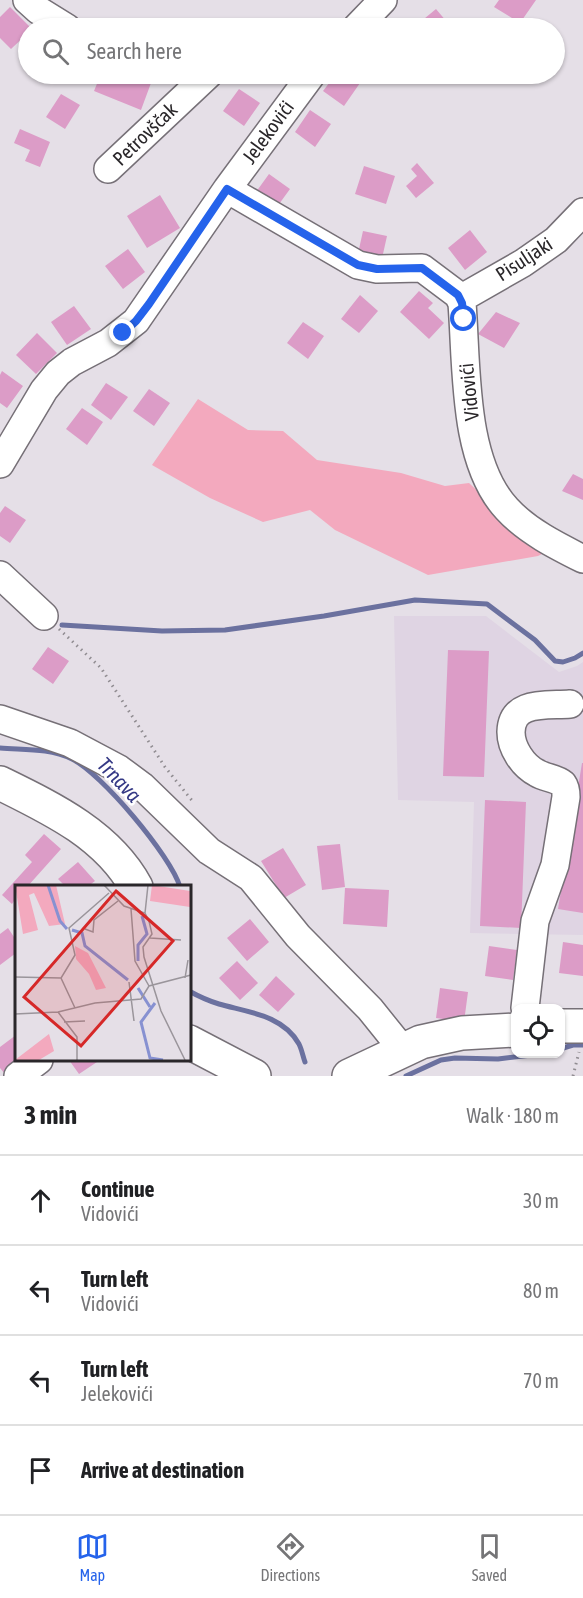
<!DOCTYPE html>
<meta charset="utf-8">
<style>
:root{--surface:#fff;--page:#f2f2f2;--text:#202124;--muted:#757577;--line:#e0e0e0;--accent:#2563eb}
body{margin:0;font-family:"Asap Condensed",sans-serif;background:var(--page);color:var(--text)}
.controls{position:absolute;right:18px;bottom:18px;display:grid;overflow:hidden;border-radius:12px;box-shadow:0 2px 4px #0004}
.controls button{width:54px;height:54px;display:grid;place-items:center;padding:0;border:0;border-bottom:2px solid var(--line);background:var(--surface);color:var(--text);font:30px sans-serif}
.stop{position:absolute;width:18px;height:18px;margin:-14px;border:4px solid #2563eb;border-radius:50%;background:#fff}
.stop.end{background:#2563eb;border-color:#fff;box-shadow:0 2px 6px #0008}
.list{margin:0;padding:0;list-style:none}
h2{display:flex;justify-content:space-between;align-items:center;height:78px;margin:0;padding:0 24px;font-size:26px}
h2 small{font-size:20px;font-weight:400;color:var(--muted)}
.list li{display:grid;grid-template-columns:39px 1fr auto;gap:18px;align-items:center;box-sizing:border-box;height:90px;padding:0 24px;border-top:2px solid var(--line)}
.list b{display:block;font-size:22px;white-space:nowrap}
.list p{margin:0;font-size:20px;white-space:nowrap;color:var(--muted)}
.list em{font-size:20px;font-style:normal;color:var(--muted)}
.icon{flex:none;width:33px;height:33px;fill:none;stroke:currentColor;stroke-width:2;stroke-linecap:round;stroke-linejoin:round}
.map{position:relative;flex:none;width:583px;height:1076px;overflow:hidden}
.search{position:absolute;background:var(--surface);box-shadow:0 2px 4px #0004;left:18px;right:18px;top:18px;height:66px;display:flex;align-items:center;gap:15px;box-sizing:border-box;padding:0 21px;border-radius:33px;color:var(--muted);font-size:22px}
.sheet{height:438px;background:var(--surface)}
nav{display:flex;justify-content:space-around;align-items:center;box-sizing:border-box;height:84px;border-top:2px solid var(--line);background:var(--surface);font-size:16px;color:var(--muted)}
nav a{display:grid;justify-items:center;gap:3px}
nav .on{color:var(--accent)}
.map>svg:first-child{display:block}
.built{fill:#dfd4e3}
.green{fill:#f3a9be}
.lines{fill:none;stroke-linecap:round;stroke-linejoin:round}
.stream{stroke:#6b719f;stroke-width:5}
.building{fill:#dc9cc7}
.minor-casing{stroke:#767077;stroke-width:30}
.major-casing{stroke:#767077;stroke-width:36}
.path{stroke:#908c91;stroke-width:3;stroke-dasharray:1.5 4.5;stroke-linecap:butt}
.minor{stroke:#fff;stroke-width:27}
.major{stroke:#fff;stroke-width:33}
.route{stroke:#2563eb;stroke-width:8}
.labels{text-anchor:middle;stroke-width:5;stroke-linejoin:round;paint-order:stroke}
.street-label{font-size:20px;fill:#2a272a;stroke:#fff}
.water-label{font-size:21px;font-style:italic;fill:#353985;stroke:#fff}
.inset-river{fill:none;stroke:#8791d1;stroke-width:3}
.inset-road{fill:none;stroke:#9a959b;stroke-width:1.5}
.view{fill:#d62828;fill-opacity:0.15;stroke:#d62828;stroke-width:3}
.inset-edge{fill:none;stroke:#2a272a;stroke-width:3}
</style>
<div class="map">
<svg width="583" height="1076" viewBox="0 0 583 1076">
<rect width="100%" height="100%" fill="#e5dfe7"/>
<!-- built -->
<path class="built" d="M394,616H486L559,672L577,666L583,662V935L470,933L474,802L398,800Z"/>
<!-- green -->
<path class="green" d="M198,399L248,430L283,431L317,460L401,473L445,486L469,483L544,553L538,556L428,575L335,530L310,510L263,522L210,498L152,465Z"/>
<g class="lines">
<!-- stream -->
<path class="stream" d="M62,625L162,631L225,630L324,616L415,600L487,604L535,640L555,661L563,662L575,658L583,653
M0,748C25,750 49,748 72,759C101,773 171,856 180,887
M189,991C198,996 209,1001 219,1004C247,1012 283,1015 299,1044C302,1050 303,1057 305,1062
M560,1049L573,1045H583
M406,1076L441,1060L455,1058L498,1059L540,1054"/>
</g>
<!-- building -->
<path class="building" d="M499,0H536L520,23L494,7Z
M10,7L31,28H28V33L11,49L0,38V17Z
M436,9L452,28H413Z
M101,74H127L151,83L141,110L94,91Z
M336,74H346L360,83L344,106L323,91Z
M239,89L260,103L244,126L223,111Z
M61,94L80,105L65,129L46,117Z
M310,110L331,124L315,147L295,132Z
M20,129L50,142L40,167L25,161L30,150L14,143Z
M417,163L434,183L416,198L406,186L417,176L411,169Z
M364,166L395,176L386,204L355,194Z
M269,174L290,189L274,211L253,196Z
M160,195L180,228L147,248L127,216Z
M470,230L487,252L465,270L448,248Z
M363,231L387,236L381,263L357,258Z
M128,249L145,272L123,289L105,266Z
M419,291L433,303L428,308L444,323L429,339L400,312Z
M360,295L378,311L359,333L341,319Z
M74,306L91,329L67,345L51,322Z
M496,312L520,323L504,348L478,334Z
M303,322L324,336L308,359L287,343Z
M37,333L57,353L36,374L16,355Z
M2,371L23,386L7,408L0,403V375Z
M106,383L128,397L111,420L91,405Z
M149,389L170,403L154,426L133,411Z
M82,408L103,422L87,445L66,429Z
M573,474L583,479V500L562,491Z
M5,506L26,520L10,543L0,536V513Z
M48,647L69,661L53,684L32,669Z
M448,650L489,651L484,777L443,776Z
M582,763H583V913L558,909Z
M485,800L526,802L521,928L480,926Z
M44,834L61,849L27,887H16V898L12,904L2,895L32,862L25,855Z
M340,844L345,887L322,890L317,846Z
M283,848L306,885L284,898L261,861Z
M78,862L95,881L87,887H66L58,879Z
M345,888L389,890L387,927L343,924Z
M250,919L269,942L247,961L227,938Z
M8,928L16,940V953L0,965V934Z
M563,942L583,945V976L559,973Z
M489,946L517,950L513,980L485,976Z
M237,961L258,983L240,1000L219,978Z
M276,976L295,994L278,1012L259,995Z
M440,988L468,992L464,1022L436,1018Z
M16,1035V1060H26L5,1074L0,1068V1047Z
M69,1060H100L79,1074Z"/>
<g class="lines">
<defs>
<path id="minor" d="M27,0L38,10L67,28
M356,28L383,0
M108,169L209,74
M227,189L358,265L377,269L422,268L458,295L462,303C467,365 462,461 507,509C527,531 557,546 583,559
M460,299L523,263L556,240L583,212
M0,464L44,390L58,373L72,362L108,343L136,321L227,189L312,74
M0,575L44,616
M0,719L70,743L119,769L142,786L209,851L251,878L298,936L370,1009L403,1050
M525,1008L535,921L555,865L566,797C566,793 566,788 563,784C556,778 545,778 537,773C523,766 511,748 511,732C512,700 546,706 570,704
M18,1076L39,1060"/>
<path id="major" d="M0,783C51,808 108,835 136,887
M560,1026H583
M189,1042L254,1076
M349,1076L421,1042L462,1033L516,1030"/>
</defs>
<!-- minor casing -->
<use href="#minor" class="minor-casing"/>
<!-- major casing -->
<use href="#major" class="major-casing"/>
<!-- path -->
<path class="path" d="M59,629L101,668L165,767L194,803
M573,1076L579,1052"/>
<!-- minor -->
<use href="#minor" class="minor"/>
<!-- major -->
<use href="#major" class="major"/>
</g>
<g class="lines">
<!-- route -->
<path class="route" d="M123,333L136,321L149,304L227,189L358,265L377,269L422,268L458,295L462,303L464,319"/>
</g>
<g class="labels">
<!-- street labels -->
<g class="street-label">
<text transform="translate(268 132) rotate(-54)" y="7">Jelekovići</text>
<text transform="translate(145 134) rotate(-44)" y="7">Petrovščak</text>
<text transform="translate(524 259) rotate(-33)" y="7">Pisuljaki</text>
<text transform="translate(469 392) rotate(-96)" y="7">Vidovići</text>
</g>
<!-- water labels -->
<g class="water-label">
<text transform="translate(119 780) rotate(46)" y="7">Trnava</text>
</g>
</g>
<!-- overview -->
<g transform="translate(15 885)">
<rect width="176" height="176" fill="#e5dfe7"/>
<path d="M0,0H41L50,39L34,41L19,8L14,10L23,45L8,49ZM137,0L175,6V22L135,16ZM60,61L73,68L91,103L81,105L74,89L61,74ZM34,149L39,166L24,175H0Z" fill="#f3a9be"/>
<path class="inset-river" d="M33,0L45,36L52,44M57,45L67,48L70,61L113,95M123,76V60L132,49L127,31M123,103L135,122M140,118L126,137L135,173L148,175"/>
<path class="inset-road" d="M89,0L109,21L130,28L134,36L137,49L128,62L129,72L146,126L170,175M116,24L120,76L134,101M130,28L133,0M70,44L78,47L79,35L103,16M135,53L166,55M0,92L46,93M170,93L173,75M114,97L119,136M60,123L46,93L60,70L54,43L94,8M43,127L62,152V175M0,129L43,127L80,118L126,114L134,101L176,90M49,137L70,136"/>
<path class="view" d="M101,6L158,56L66,161L9,112Z"/>
<rect width="176" height="176" class="inset-edge"/>
</g>
</svg>
<div class="controls">
<button><svg class="icon" aria-label="locate" viewBox="0 0 24 24"><circle cx="12" cy="12" r="6"/><path d="M12 2v4M12 18v4M2 12h4M18 12h4"/></svg></button>
</div>
<div class="stop" style="left:464px;top:319px"></div>
<div class="stop end" style="left:123px;top:333px"></div>
<div class="search"><svg class="icon" aria-label="search" viewBox="0 0 24 24"><circle cx="10" cy="10" r="6"/><path d="M15 15l6 6"/></svg>Search here</div>
</div>
<section class="sheet">
<h2>3 min<small>Walk · 180 m</small></h2>
<ul class="list">
<li><svg class="icon" aria-label="ahead" viewBox="0 0 24 24"><path d="M12 20V5M6 11l6-6 6 6"/></svg><div><b>Continue</b><p>Vidovići</p></div><em>30 m</em></li>
<li><svg class="icon" aria-label="left" viewBox="0 0 24 24"><path d="M17 20v-9H6M10 6l-5 5 5 5"/></svg><div><b>Turn left</b><p>Vidovići</p></div><em>80 m</em></li>
<li><svg class="icon" aria-label="left" viewBox="0 0 24 24"><path d="M17 20v-9H6M10 6l-5 5 5 5"/></svg><div><b>Turn left</b><p>Jelekovići</p></div><em>70 m</em></li>
<li><svg class="icon" aria-label="arrive" viewBox="0 0 24 24"><path d="M6 21V4h12l-3 4 3 4H6"/></svg><div><b>Arrive at destination</b></div></li>
</ul>
</section>
<nav>
<a class="on"><svg class="icon" aria-label="map" viewBox="0 0 24 24"><path d="M3 6l6-2 6 2 6-2v14l-6 2-6-2-6 2zM9 4v14M15 6v14"/></svg>Map</a>
<a><svg class="icon" aria-label="directions" viewBox="0 0 24 24"><path d="M12 3l9 9-9 9-9-9zM9 14v-3h6M13 9l2 2-2 2"/></svg>Directions</a>
<a><svg class="icon" aria-label="saved" viewBox="0 0 24 24"><path d="M7 4h10v16l-5-4-5 4z"/></svg>Saved</a>
</nav>
